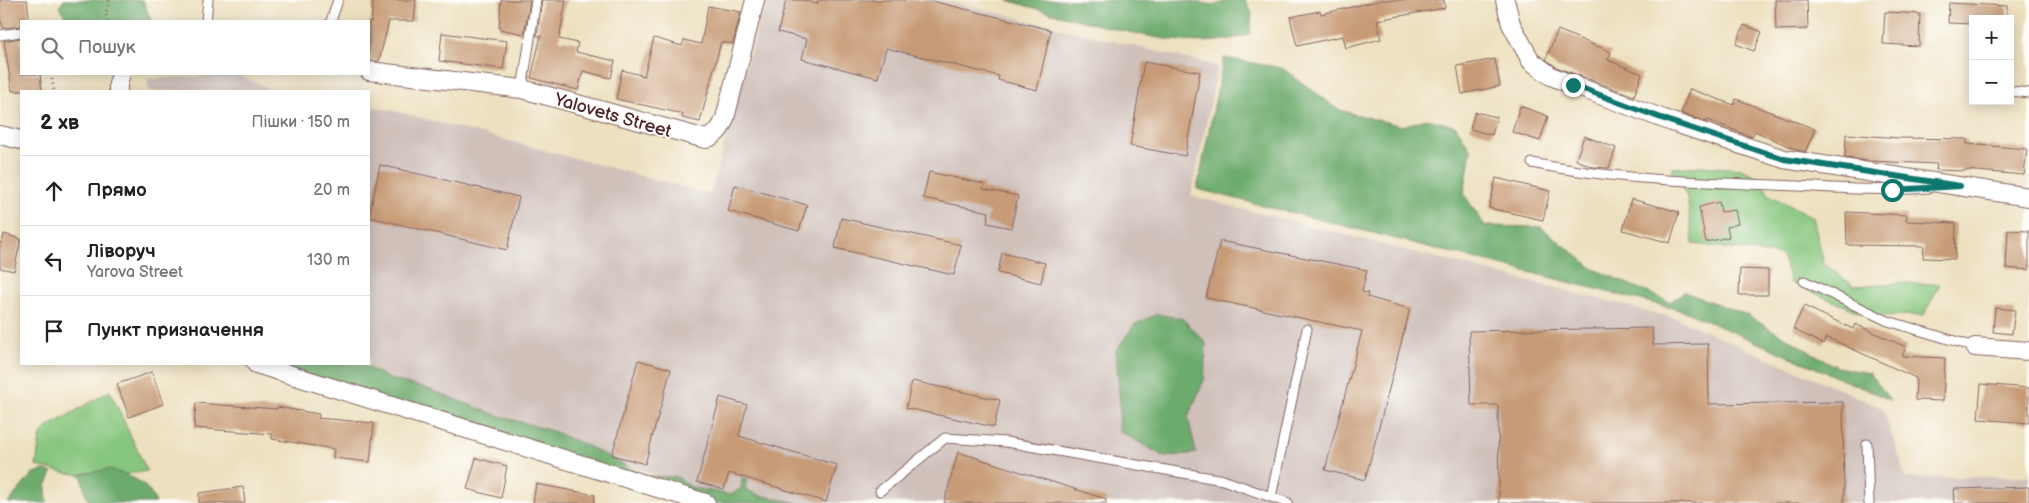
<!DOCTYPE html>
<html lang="uk">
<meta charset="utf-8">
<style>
:root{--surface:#fff;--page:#f2f2f2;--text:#202124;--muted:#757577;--line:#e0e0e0}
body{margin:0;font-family:"Balsamiq Sans",sans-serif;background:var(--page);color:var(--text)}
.controls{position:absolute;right:15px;top:15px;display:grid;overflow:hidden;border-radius:0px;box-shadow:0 2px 12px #0003}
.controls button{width:45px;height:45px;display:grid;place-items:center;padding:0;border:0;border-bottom:1px solid var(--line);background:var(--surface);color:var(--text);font:25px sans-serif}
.stop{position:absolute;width:15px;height:15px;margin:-11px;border:4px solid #0f766e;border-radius:50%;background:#fff}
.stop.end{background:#0f766e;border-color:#fff;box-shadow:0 1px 5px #0008}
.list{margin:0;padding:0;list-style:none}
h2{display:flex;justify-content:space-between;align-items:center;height:65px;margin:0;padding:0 20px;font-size:21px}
h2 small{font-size:16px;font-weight:400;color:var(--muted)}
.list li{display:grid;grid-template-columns:32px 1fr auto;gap:15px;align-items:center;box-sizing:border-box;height:70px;padding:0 20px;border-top:1px solid var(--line)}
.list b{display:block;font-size:19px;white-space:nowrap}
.list p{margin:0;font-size:16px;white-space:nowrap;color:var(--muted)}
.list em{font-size:16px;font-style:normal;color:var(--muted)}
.icon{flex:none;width:28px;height:28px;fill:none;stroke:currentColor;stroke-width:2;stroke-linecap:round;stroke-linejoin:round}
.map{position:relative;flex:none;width:2029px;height:503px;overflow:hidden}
.search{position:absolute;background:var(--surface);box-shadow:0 2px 12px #0003;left:20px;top:20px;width:350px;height:55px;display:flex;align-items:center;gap:12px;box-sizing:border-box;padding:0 18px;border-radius:0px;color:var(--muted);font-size:19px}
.panel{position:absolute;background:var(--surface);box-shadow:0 2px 12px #0003;left:20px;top:90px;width:350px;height:275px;border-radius:0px}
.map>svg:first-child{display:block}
.industrial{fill:#cfc0ba}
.green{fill:#87c67e;stroke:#687254}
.forest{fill:#6dab6d;stroke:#5c654c}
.building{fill:#c79b77}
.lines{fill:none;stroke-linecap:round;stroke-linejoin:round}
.lane-casing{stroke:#83635f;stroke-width:11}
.street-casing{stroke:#83635f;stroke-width:20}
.path{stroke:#83635f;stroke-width:3;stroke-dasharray:1 4;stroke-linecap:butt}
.lane{stroke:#fff;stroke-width:9}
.street{stroke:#fff;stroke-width:18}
.route{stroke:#0f766e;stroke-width:6}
.labels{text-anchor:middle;stroke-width:4;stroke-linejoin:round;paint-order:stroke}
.street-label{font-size:18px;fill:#4a1f2b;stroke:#fdfcf7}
</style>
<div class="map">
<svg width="2029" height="503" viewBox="0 0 2029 503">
<rect width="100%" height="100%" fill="#fdfcf7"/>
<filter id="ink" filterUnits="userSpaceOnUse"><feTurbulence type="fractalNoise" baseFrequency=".02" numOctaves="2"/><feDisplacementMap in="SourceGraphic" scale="10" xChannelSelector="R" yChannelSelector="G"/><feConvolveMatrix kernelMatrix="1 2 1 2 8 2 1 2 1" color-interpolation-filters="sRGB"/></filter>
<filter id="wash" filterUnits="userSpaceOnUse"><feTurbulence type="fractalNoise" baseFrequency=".0096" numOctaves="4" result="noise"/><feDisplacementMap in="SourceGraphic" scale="20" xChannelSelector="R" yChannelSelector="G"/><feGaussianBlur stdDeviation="1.12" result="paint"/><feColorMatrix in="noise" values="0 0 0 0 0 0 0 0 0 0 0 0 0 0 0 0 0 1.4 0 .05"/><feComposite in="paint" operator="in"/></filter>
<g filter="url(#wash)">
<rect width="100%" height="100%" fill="#ede0bf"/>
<!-- industrial -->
<path class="industrial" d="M765,0H943L1218,66L1191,196L1678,319L1883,408L1906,478L2029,476V503H741L321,364H369V106L391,110L710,194Z
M236,74L268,88L288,91H149L147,79Z"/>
<!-- green -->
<path class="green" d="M1701,166L1742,169L1760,178L1769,195L1813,217L1824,264L1854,286L1897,283L1940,284L1924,315L1868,316L1791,283L1782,255L1693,244L1687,197L1672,168Z
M110,391L147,471L103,478L66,473L36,466L40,437L46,428Z"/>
<!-- forest -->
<path class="forest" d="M64,0H143L151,21H69L59,7Z
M1007,0H1178L1216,5L1228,0H1245L1252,12L1250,34C1202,50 1155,38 1107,27C1073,19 1040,10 1007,0Z
M1224,58L1282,68L1339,110L1402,126L1427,119L1456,126L1471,150L1464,194L1485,226L1541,227L1594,269L1670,302L1684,292L1745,314L1837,367L1870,373L1890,400L1684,311L1197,189Z
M1157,314L1183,319L1206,343L1204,380L1188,417L1196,453L1165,457L1119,431L1120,403L1116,351L1134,325Z
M272,364H362L389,379L425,388L496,415L552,431L583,444L646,476L677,477L691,487L731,495L741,488L743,472H749L745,489L758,495L798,503H707Z
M110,469C133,478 145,479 156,503H90L85,492L81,474Z
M45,470L52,473L46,486L47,503H8L33,473Z"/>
<g id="blocks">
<!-- building -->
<path class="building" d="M0,0H27L29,17L21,18V26L3,28L1,21H0Z
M373,0H416L414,21H389L379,61H369V21L371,22Z
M501,0H530L524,34L499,29Z
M542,0H566L559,39L578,43L576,52L615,61L611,78L583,71L578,90L531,78L541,36H537Z
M786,0H803L817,4L818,0H928L1051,30L1037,90L998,80L999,76L886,48L878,78L802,59L807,39L778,32Z
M1382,0H1444L1445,8L1377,20L1381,39L1346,48L1343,36L1297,46L1290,17L1320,11L1321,14Z
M1775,0H1807L1808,29L1776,30Z
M1949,3L2007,6V19H1973V24L1948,23Z
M708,6L741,12L733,44L721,42L700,122L682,118L683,114L616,99L622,70L644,76L654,38L682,46L684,40L701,44Z
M1885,12L1920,14L1919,46L1883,44Z
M1744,25L1762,32L1754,51L1736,44Z
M1558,30L1611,52L1608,60L1642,74L1634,96L1556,67L1546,59Z
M442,33L507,41L503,69L439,61Z
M21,38V74H40L42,91H12L4,41Z
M1495,59L1500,86L1462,94L1457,66Z
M1144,62L1200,72L1185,156L1130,146Z
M1690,89L1734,105L1736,99L1815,129L1805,152L1797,150L1755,131L1752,137L1708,120L1707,122L1681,113Z
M1520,106L1548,116L1540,141L1512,132Z
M1475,112L1497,117L1492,135L1470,129Z
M1846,134L1900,138L1967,139V144L2027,149L2024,175L1965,170V171L1936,170L1937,164L1869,161L1845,158Z
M1584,136L1616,148L1609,168L1593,167L1576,160Z
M380,165L519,197L507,250L369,217Z
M929,172L984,184L983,189L1018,196L1011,228L987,223L989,212L923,198Z
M1496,178L1550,191L1543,220L1489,208Z
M735,185L807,205L799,231L728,211Z
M1631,199L1679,212L1670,243L1623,230Z
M1719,202L1721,212L1735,210L1738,224L1727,227L1729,237L1706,242L1699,207Z
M1846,212L1907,215L1906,221L1956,223L1955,259L1923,258L1924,246L1847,245Z
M841,218L961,245L954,275L835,248Z
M2008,230L2029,231V270L2006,268Z
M4,234L21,239L14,271L0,268V242L2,243Z
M1220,241L1367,270L1362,292L1368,293L1367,297L1410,309L1365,480L1325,470L1362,331L1206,298Z
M1002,253L1045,263L1041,283L998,273Z
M1740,269L1768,270V295H1739Z
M1804,306L1853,329L1855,324L1906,347L1902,356L1945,358L1943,401L1915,400L1916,378L1826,337L1823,344L1793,329Z
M1995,308L2015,310L2012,334L1993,332Z
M1652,328L1653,345L1708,344L1709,404L1843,402L1844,503H1499L1498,405H1471L1469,331Z
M638,360L671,369L645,464L612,455Z
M152,372L163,404L129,417L117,384Z
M912,381L1000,400L994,427L906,408Z
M1981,384L2029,388V423L1978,419Z
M720,397L747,405L739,436L837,465L826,502L729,473L724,489L697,482Z
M196,403L277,409V407L319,414L318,418L374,423L370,462L333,458L334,449L272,439V434L194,428Z
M958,452L1106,499V503H944Z
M476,458L507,466L501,498L467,489Z
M536,484L595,495L594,503H533Z
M243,487L245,503H199V493Z
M2029,487V503H1955L1954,489Z"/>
</g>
</g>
<g filter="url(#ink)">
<use href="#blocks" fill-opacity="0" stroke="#83635f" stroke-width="1"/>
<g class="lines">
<defs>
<path id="lane" d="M206,21L208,0
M331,21L338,0
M0,35L21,32
M522,89L536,0
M2010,91L2029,93
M1532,163C1611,179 1692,182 1774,185C1827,187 1875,192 1929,188
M1804,281L1888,321L1975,347
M1867,444L1869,503
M880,491L945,438L1006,442L1223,480L1288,503
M1271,497L1307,329"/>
<path id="street" d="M1505,0L1511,24L1531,61L1551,76L1573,85L1672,122L1784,159L2029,197
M369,71L522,89L706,139C717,134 721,129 725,118L755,0
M118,91V84L121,74
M0,135L21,140
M1975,347L2029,351
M256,364L706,503"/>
</defs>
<!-- lane casing -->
<use href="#lane" class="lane-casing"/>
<!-- street casing -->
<use href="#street" class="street-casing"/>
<!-- path -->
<path class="path" d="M107,21L106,14L109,0
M51,74L54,91"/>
<!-- lane -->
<use href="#lane" class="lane"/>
<!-- street -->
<use href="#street" class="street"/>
</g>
</g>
<g class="lines" filter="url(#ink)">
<!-- route -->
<path class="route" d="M1573,85L1672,122L1784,159L1960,186L1892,190"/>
</g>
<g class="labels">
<!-- street labels -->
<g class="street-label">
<text transform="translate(613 115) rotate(16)" y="6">Yalovets Street</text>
</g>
</g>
</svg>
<div class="controls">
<button>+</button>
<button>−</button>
</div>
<div class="stop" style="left:1892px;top:190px"></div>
<div class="stop end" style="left:1573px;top:85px"></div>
<div class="search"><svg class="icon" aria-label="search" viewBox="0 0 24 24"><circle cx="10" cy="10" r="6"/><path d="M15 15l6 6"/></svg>Пошук</div>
<section class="panel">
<h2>2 хв<small>Пішки · 150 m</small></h2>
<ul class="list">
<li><svg class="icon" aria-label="ahead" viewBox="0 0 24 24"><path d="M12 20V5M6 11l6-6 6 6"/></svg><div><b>Прямо</b></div><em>20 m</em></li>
<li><svg class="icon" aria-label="left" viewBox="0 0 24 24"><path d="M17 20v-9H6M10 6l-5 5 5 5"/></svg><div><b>Ліворуч</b><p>Yarova Street</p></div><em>130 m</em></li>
<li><svg class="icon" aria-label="arrive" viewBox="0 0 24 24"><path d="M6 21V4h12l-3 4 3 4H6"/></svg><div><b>Пункт призначення</b></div></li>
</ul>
</section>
</div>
